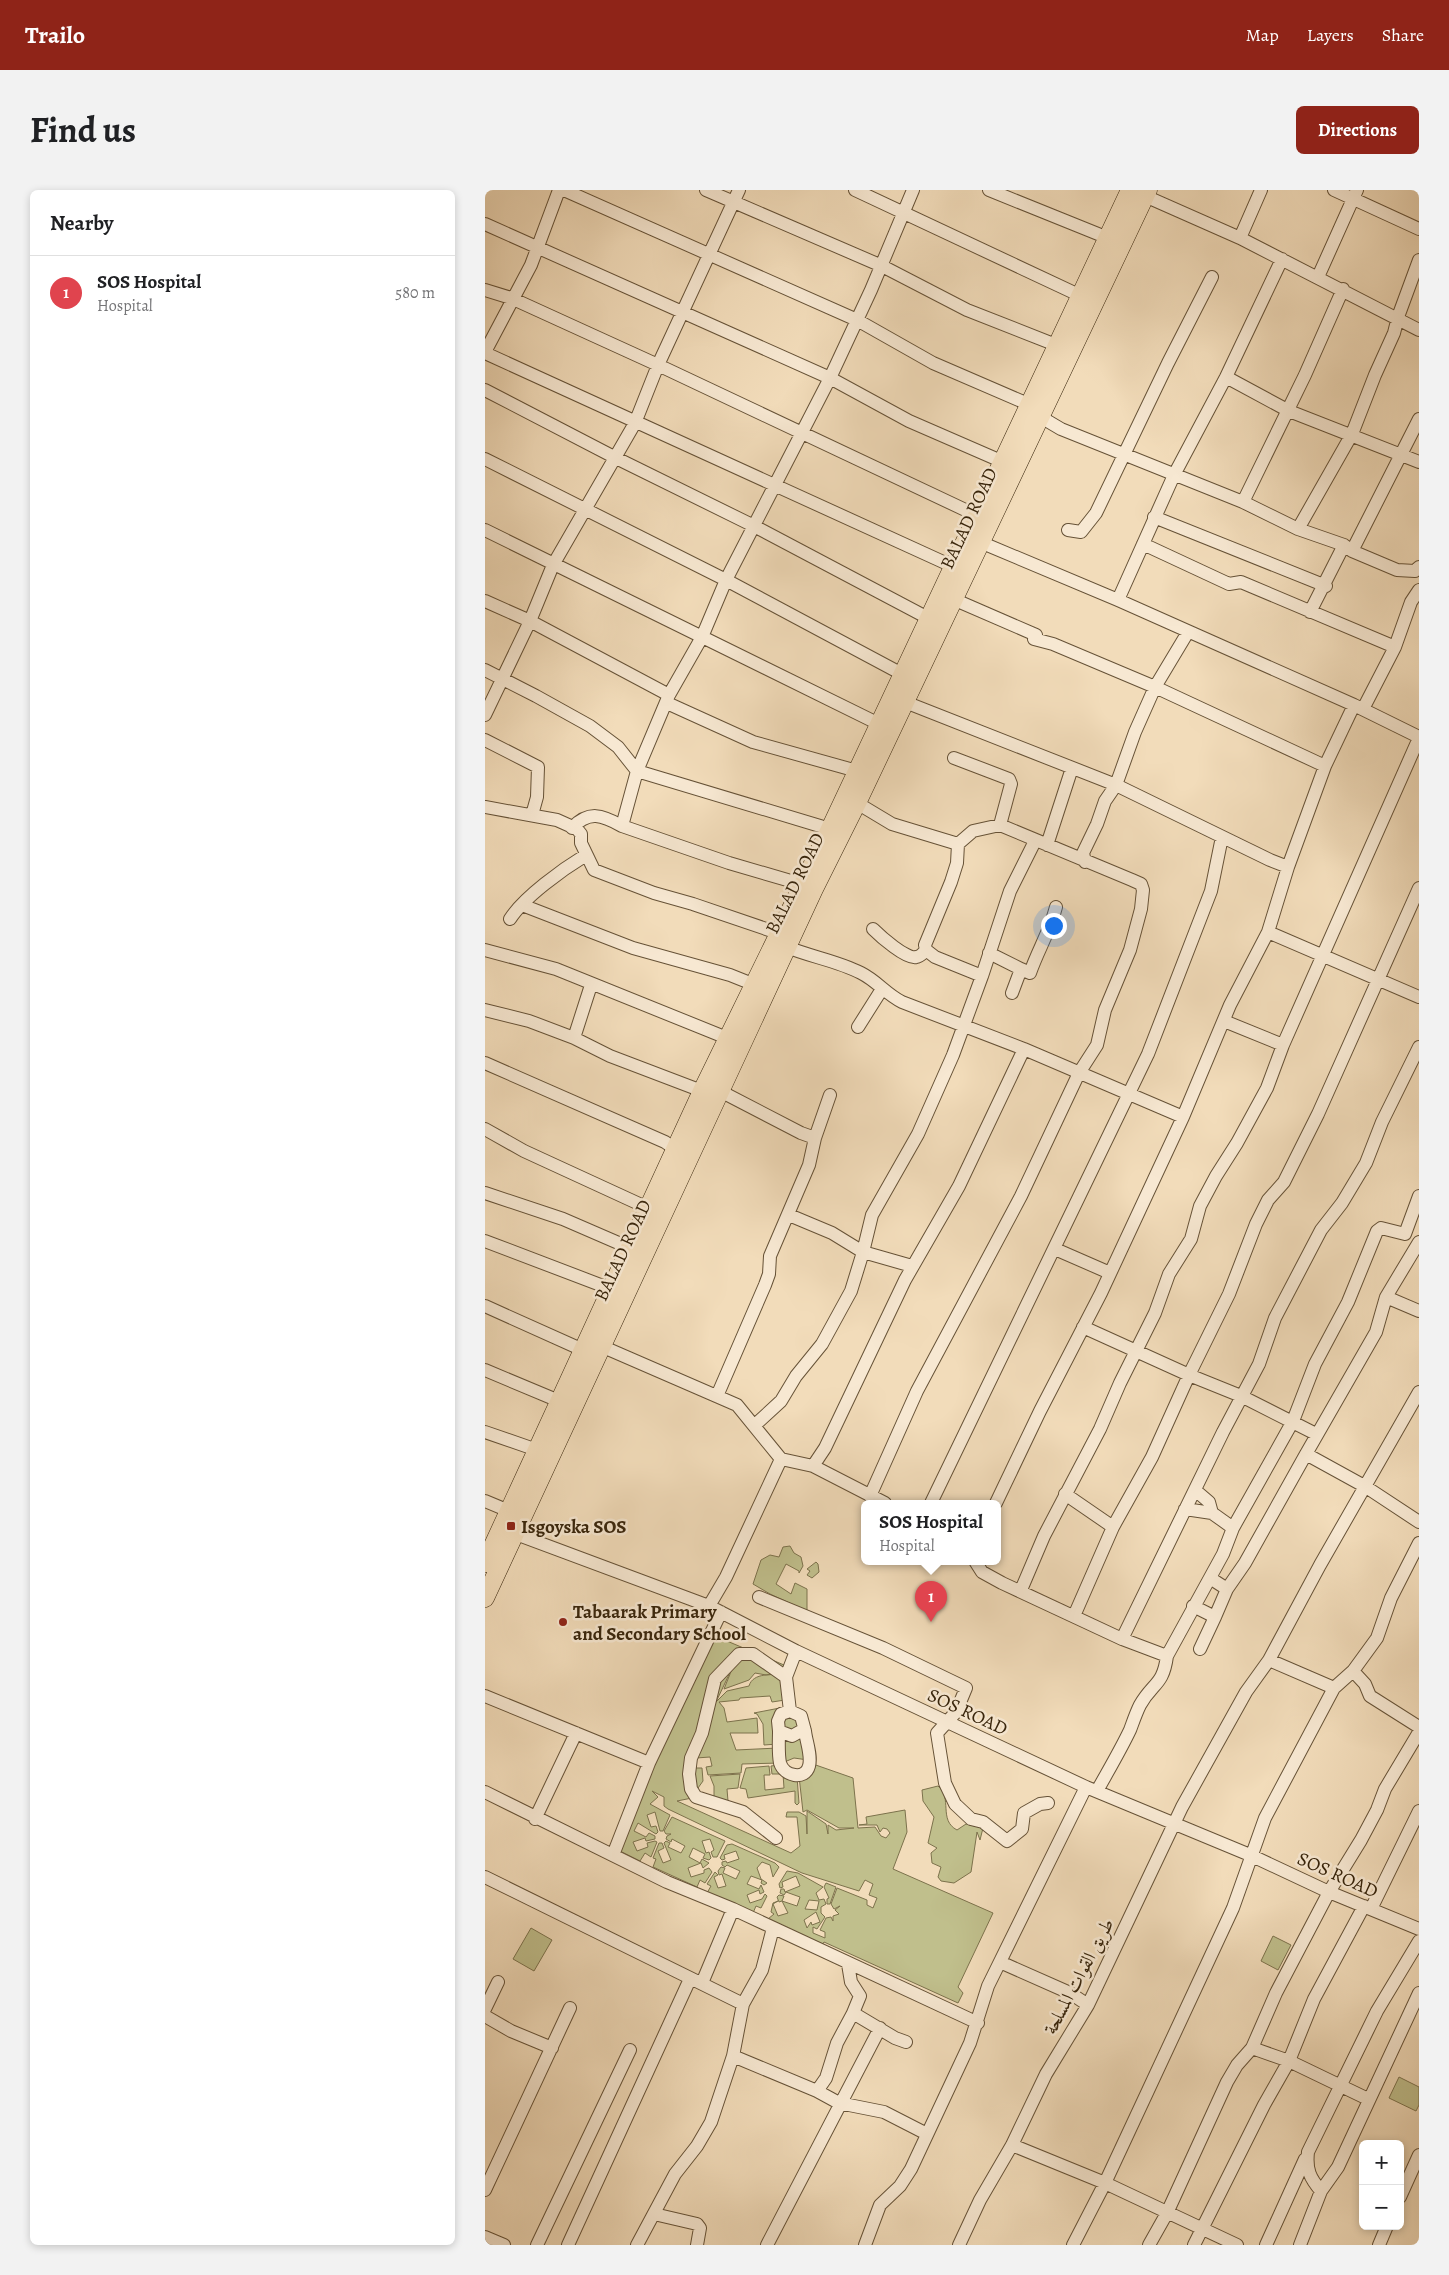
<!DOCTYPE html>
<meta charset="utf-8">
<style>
:root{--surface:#fff;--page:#f2f2f2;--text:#202124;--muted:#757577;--line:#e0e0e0;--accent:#8f2418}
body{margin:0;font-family:Alegreya,Amiri,serif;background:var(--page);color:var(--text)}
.controls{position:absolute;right:15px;bottom:15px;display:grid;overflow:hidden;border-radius:8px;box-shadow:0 2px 8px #0003}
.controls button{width:45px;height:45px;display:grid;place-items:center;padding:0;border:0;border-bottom:1px solid var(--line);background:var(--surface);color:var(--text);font:25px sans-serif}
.you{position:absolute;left:568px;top:735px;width:18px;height:18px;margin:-12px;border:4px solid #fff;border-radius:50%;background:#1a73e8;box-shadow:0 0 0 8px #1a73e833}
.badge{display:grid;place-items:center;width:32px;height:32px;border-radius:50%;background:var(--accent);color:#fff;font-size:16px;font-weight:700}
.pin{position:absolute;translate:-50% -41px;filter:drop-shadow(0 1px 2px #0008)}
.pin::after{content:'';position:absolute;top:26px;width:18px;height:15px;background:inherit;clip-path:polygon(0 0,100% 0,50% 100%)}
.popup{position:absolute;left:376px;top:1310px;width:140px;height:65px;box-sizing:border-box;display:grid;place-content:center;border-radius:8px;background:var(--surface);filter:drop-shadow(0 1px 4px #0005);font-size:16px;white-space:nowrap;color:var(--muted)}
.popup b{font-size:19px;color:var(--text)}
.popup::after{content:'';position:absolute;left:50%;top:100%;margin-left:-10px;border:10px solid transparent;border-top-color:var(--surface)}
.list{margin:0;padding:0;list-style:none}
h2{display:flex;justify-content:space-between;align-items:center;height:65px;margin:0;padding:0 20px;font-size:21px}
h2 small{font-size:16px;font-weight:400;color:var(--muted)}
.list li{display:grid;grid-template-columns:32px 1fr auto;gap:15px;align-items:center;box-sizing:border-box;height:75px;padding:0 20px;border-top:1px solid var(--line)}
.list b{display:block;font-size:19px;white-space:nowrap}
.list p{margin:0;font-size:16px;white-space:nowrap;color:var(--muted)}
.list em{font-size:16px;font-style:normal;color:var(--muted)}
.map{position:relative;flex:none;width:934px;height:2055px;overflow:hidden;border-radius:8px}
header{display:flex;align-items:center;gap:30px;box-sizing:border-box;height:70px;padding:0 25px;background:var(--accent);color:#fff}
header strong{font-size:24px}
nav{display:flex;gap:28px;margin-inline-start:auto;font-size:18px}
.intro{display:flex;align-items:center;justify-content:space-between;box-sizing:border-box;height:120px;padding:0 30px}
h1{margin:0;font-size:35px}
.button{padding:12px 22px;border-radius:8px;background:var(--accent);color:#fff;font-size:18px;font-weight:700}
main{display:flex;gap:30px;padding:0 30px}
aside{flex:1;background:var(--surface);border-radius:8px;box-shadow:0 2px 8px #0003}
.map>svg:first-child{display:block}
.green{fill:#c0bf8c;stroke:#7c724c;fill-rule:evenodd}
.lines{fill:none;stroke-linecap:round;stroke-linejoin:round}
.minor-casing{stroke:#665237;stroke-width:14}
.highway-casing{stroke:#37240b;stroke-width:19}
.minor{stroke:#f7e8d2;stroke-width:12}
.highway{stroke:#f2dcba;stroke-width:18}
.poi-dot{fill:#8f2418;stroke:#f7e8d2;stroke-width:2}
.labels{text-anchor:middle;stroke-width:5;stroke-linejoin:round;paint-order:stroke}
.street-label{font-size:19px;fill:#37240b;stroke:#f7e8d2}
.poi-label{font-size:19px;font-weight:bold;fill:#37240b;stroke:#f7e8d2;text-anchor:start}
</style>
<header>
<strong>Trailo</strong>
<nav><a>Map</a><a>Layers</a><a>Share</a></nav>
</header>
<div class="intro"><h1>Find us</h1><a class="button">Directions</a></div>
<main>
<aside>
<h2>Nearby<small></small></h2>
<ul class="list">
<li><span class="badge" style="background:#e0444e">1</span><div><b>SOS Hospital</b><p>Hospital</p></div><em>580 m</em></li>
</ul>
</aside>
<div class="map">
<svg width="934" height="2055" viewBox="0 0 934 2055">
<rect width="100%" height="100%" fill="#f2dcba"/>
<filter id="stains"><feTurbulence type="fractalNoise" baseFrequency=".004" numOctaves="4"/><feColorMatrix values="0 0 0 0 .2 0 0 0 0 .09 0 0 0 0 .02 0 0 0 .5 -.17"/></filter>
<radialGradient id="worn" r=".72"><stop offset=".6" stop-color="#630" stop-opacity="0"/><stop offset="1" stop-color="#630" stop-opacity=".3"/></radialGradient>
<!-- green -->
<path class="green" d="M305,1356L309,1363L316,1367L318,1376L314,1383V1381L301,1374L291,1394L306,1404L310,1393L322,1399V1421L285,1404L268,1394L276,1370L285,1365L294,1367L298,1357Z
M331,1372L333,1374L334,1382L327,1388L322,1385L325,1381L322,1379Z
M230,1446L299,1475V1479L266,1468L292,1484L281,1485L270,1483L264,1490L239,1499L249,1474L231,1512L242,1501L264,1496C268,1482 288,1485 300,1484V1510L287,1512L285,1506L255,1508L254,1510L234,1512L239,1518L242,1532L272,1528L273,1543H245L251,1560L293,1558L295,1573L257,1574L256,1583L223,1585L221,1577L227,1576L225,1567L211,1568V1578H217L218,1591L213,1598L206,1599L207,1608L192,1611L306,1663L315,1656L312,1627H301L302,1622H314L321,1626L322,1644V1621L341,1634L343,1644V1635L351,1640L369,1638H354L322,1620L318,1622L314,1586L325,1573L368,1588L373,1638L390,1637L396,1646L401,1648L405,1643L402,1639L398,1638L395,1642L392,1635H374L382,1634L381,1627L420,1620L422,1642L408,1679L508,1723L473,1797L478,1803L473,1813L339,1752L337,1755L222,1703L226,1696L222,1694L230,1682L233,1685L229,1687L233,1698L241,1696L237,1684L234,1685L233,1681L236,1677L240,1678L238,1683L251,1689L255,1681L242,1675L240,1677L237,1675V1672L241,1671L242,1673L254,1669L251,1661L239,1665L240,1669L237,1670L235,1668L242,1655L247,1654L290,1673L294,1677L288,1687L285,1675L277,1672L272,1678L276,1689L282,1693L279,1695L276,1693L277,1690L266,1686L262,1694L274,1699L276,1695L279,1702L275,1704L274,1700L262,1705L265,1713L277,1709L280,1704L282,1706L276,1718L271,1716L268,1723L283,1729L289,1724L286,1722L288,1713L293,1711L288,1714L293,1726L303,1723L297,1711L294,1712L292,1707L294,1705L299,1706L297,1711L312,1716L315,1707L301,1702L299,1705L295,1703L296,1699H299L300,1702L315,1696L311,1686L297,1692L298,1697L295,1698L294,1694L302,1681L313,1683L338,1697L331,1703L334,1710L339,1709L341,1714L336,1717V1723L340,1727L332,1739L328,1737V1743L340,1748V1742L335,1740L341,1728L346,1727L348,1731V1726L354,1724L350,1720L355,1716L349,1719L346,1714L352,1698L382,1710V1715L388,1718L392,1708L384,1705L388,1694L380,1690L374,1701L317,1683L183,1619L179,1616V1607L167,1601L173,1607L165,1614L185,1625L178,1641H175L170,1622L162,1625L166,1637L171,1636L173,1642L171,1644L153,1633L149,1641L161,1647L164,1643L170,1646V1649L161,1651L160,1648L148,1652L152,1661L163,1657L162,1653L170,1651L172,1652L166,1667L160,1663L155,1671L129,1658ZM324,1710L334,1711L332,1720L320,1719ZM331,1722L335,1732L327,1735L326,1732L322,1738L319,1730Z
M300,1517L293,1554L279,1555L278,1534L272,1524L269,1523Z
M308,1525L315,1535L303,1544L296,1531Z
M297,1546H316L323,1570L309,1568L297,1573Z
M295,1575L312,1587L314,1613L312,1615L310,1613V1601L263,1608L261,1599L255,1598L261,1578L284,1576L285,1585H279L280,1600L299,1598L298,1584H287L286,1576Z
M255,1584L253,1598L242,1599L243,1611H229V1596L225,1586Z
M453,1596C468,1608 453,1630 472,1640L481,1634L498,1638L495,1650L492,1642L486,1682L469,1693L456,1691L453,1687L456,1677L447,1673L446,1663L452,1658L443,1653L449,1627L438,1611L437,1600Z
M187,1627L240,1651L232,1667H228L226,1662L229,1660L225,1649L217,1651L221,1663L224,1662L226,1668L224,1670L218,1668L220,1664L208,1658L204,1667L215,1673L217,1669L224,1673L218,1678L216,1673L203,1678L206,1687L219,1683V1680L224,1678L227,1682L220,1693L215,1690L212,1697L168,1677L171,1669L168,1668L174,1653H177L179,1658L173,1661L178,1673L186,1670L179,1653L181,1651L185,1653L183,1657L196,1663L200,1656L187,1649L186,1652L181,1649L182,1646L186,1644H181L179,1641Z
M341,1693L351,1697L345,1714H342V1709L344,1708L339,1697Z
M46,1738L67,1750L49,1781L28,1769Z
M788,1746L806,1755L793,1780L776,1771Z
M914,1887L934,1897V1915L931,1921L904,1908Z"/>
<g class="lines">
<defs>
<path id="minor" d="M79,0L372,130L448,173L543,214
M221,0L397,76L482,120L571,155
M370,0L596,106
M504,0L623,48
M849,0L934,39
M660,6L755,48L934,140
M0,34L345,188L424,231L516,271
M755,48L776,0
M833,87L872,0
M0,100L26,108L173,175L491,325
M0,162L46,75L74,0
M0,163L467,376
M741,187L804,221L934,272
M0,200L131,268L269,336L443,428
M554,226L576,239L758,312L813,339L859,355L867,361L912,380L930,381L934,377
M0,269L241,390L417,484
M758,312L820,185L858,99
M669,327L841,396
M813,339L867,244L890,185L909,143L913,127L934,70
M0,340L394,534
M583,340L596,342L611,323L683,173L727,87
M495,352L633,410L869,515L934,547
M658,354L744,394L756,392L910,457
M867,361L934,229
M468,409L551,445L549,449L568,454L670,497L840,576
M633,410L689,285L741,187L797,69
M0,411L45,431L184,505
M825,422L859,355
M0,480L51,506L105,536L133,557L152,581L184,505L217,447L241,390L345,188L386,100L428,0
M420,512L631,595L785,670L803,677L783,742L745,815L698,927
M182,513L268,552L372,581
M878,519L910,457L926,412L934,400
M0,525L45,431L68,375L150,233L173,175L254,0
M0,550L53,577L52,607L47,625
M469,568L524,589L526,594L515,635
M372,613L407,634L473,654L488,641L515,635L647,690L656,694L658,700L656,719L645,760L620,820L612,855L594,883L536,1006L432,1201L385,1306
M0,617L72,630L92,639L96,644V653L109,680L169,703L208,714L293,743
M137,636L152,581L345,639
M87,638C104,620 117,625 137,636L244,673L316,694
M473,654L472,673L466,692L440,755L441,760L450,767L497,786
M562,655L587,578
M600,672L598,663L612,634L620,611L631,595L650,542L670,497L703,442
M803,677L840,576L869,515
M37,715L148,758L245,785L270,795
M25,729C39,707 78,679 101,665
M388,739C395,746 422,770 431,767C435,767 438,763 441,760
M783,742L934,807
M302,757C326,767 353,771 376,783C392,791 401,804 417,812L539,859L698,927L616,1103L555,1221L511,1313
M0,760L71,779L242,848
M504,763L536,779
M527,803L536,779L545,783C553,760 565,741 571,717
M0,820L44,831L89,848L125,866L217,901
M739,831L798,855
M373,837L397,799
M89,848L106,795
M0,873L180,952L190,959
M235,901L316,943L330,948
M0,939L39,961L163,1018
M0,1003L78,1029L145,1058
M0,1051L126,1099
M934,1052L901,1107L891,1142L821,1264L881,1297L934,1332
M570,1059L625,1083
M427,1076L378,1062L387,1025L433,944L468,865L497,786L525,701L550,651
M901,1107L934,1121
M0,1116L98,1160
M598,1137L704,1185L744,1104L771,1034L783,1010L799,992L833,924L934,698
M116,1156L252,1215L296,1269L328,1276L400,1313
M0,1180L74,1211
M232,1206L280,1095L284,1084L285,1066L324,975L330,948L345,905
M270,1235L296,1211L311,1186L337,1154L366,1101L378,1062L347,1043L304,1025
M0,1242L52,1260
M328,1276L340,1258L420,1090L474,996L539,859
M710,1300L724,1312L727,1323L748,1338
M580,1304L628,1337
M0,1311L24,1321
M446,1313L663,864L726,701L737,647
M700,1319L727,1323
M23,1341L224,1416L311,1461L601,1597L765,1665L844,1702L934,1739
M490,1371L497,1382L517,1393L637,1449L682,1466
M742,1399L760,1373L821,1264
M536,1400L559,1346L615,1239L635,1193L670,1123L684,1084L706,1049L715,1016L731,986L752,953L782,898L798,855L934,548
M274,1407L398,1458L481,1498L471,1522L452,1543L460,1593L470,1614L486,1629L498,1632L522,1651L537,1639L539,1623L555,1614L563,1613
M224,1416L241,1387L296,1269
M708,1416L730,1427L742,1399L725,1388
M589,1426L628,1337L667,1267L704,1185L756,1206L831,1244
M637,1449L738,1242L774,1174L790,1128L836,1040L857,1013L881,973L897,932L934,857
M715,1459L730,1427
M784,1470L849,1498L868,1481L880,1494L885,1506L934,1537
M868,1481L892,1448L906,1408L934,1353
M0,1506L164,1573
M305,1521L316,1526L320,1541H316L307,1546L294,1541L293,1531L296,1524Z
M305,1521L301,1487L311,1461
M294,1541C294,1551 293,1563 295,1573C299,1586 320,1591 324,1576C327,1566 321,1551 320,1541
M612,1601C623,1581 635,1561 645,1540C648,1532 651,1523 655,1515C668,1492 678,1496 682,1466L738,1364L748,1338L808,1231L830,1174L863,1112L892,1041L896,1038L920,1044L934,1006
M0,1602L182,1692L248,1719L493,1833
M50,1629L91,1543
M291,1648L258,1622L211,1607L206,1599L204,1584L206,1568L217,1543L230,1489L254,1464H268L301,1487
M128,1665L164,1573L236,1422
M0,1687L258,1814
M886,1719L934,1621
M515,1772L585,1803L603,1815
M363,1774L366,1792L375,1806L368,1823L410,1848L421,1852
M217,1793L248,1719
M0,1819L13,1792
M0,1826L26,1841L67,1858
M767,1858L804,1871L883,1909
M248,1866L332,1901L354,1913L399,1922L442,1944
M332,1901L341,1888L352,1853L368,1823
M527,1955L620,1993L752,2055
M0,2000L85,1818
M836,2001C825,1988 821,1980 823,1962L892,1821L934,1751
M915,2007L934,1965
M169,2024L212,2034L215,2038L212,2055
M0,2047L19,2055
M52,2055L145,1860
M83,2055L205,1789
M152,2055L190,1984L212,1956L226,1932L248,1866L258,1814L277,1780L288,1738
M282,2055L395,1838
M380,2055L395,2015L415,1996L426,1979L485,1853L503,1796L601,1597
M474,2055L495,2010L527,1955L561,1884L603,1815L697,1617L761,1502L784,1470L835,1375L934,1202
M588,2055L620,1993L748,1718L780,1628L849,1498
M664,2055L682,2023L742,1892L752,1875L767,1858L791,1803L844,1702L876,1650L892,1620L900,1599L934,1542
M709,2055L779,1915L804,1871L829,1809L879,1716
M781,2055L820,1969
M815,2055L836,2001L853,1977L934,1803
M894,2055L902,2036"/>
<path id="highway" d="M0,1373L217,901L345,639L645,0
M0,1408L329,699L372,613L663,0"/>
</defs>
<!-- minor casing -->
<use href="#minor" class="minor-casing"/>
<!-- highway casing -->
<use href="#highway" class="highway-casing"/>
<!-- minor -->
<use href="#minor" class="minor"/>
<!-- highway -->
<use href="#highway" class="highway"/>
</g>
<!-- markers -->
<g class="poi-dot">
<rect x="21" y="1331" width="10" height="10" rx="2.5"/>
<circle cx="78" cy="1432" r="5"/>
</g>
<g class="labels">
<!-- street labels -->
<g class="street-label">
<text transform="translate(483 328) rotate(-65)" y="7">BALAD ROAD</text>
<text transform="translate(309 693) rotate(-64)" y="7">BALAD ROAD</text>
<text transform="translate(137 1060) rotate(-65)" y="7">BALAD ROAD</text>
<text transform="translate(483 1521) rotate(25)" y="7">SOS ROAD</text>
<text transform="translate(853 1684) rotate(24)" y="7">SOS ROAD</text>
<text transform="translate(593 1786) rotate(-62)" y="7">طريق القوات المسلحة</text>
</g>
<!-- poi labels -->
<g class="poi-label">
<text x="36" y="1343">Isgoyska SOS</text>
<text x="88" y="1428">Tabaarak Primary<tspan x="88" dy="22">and Secondary School</tspan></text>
</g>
</g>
<rect width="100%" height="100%" filter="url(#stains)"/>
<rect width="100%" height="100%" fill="url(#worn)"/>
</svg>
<div class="controls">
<button>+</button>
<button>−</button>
</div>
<div class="you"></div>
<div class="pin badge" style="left:446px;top:1432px;background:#e0444e">1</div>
<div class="popup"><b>SOS Hospital</b>Hospital</div>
</div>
</main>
